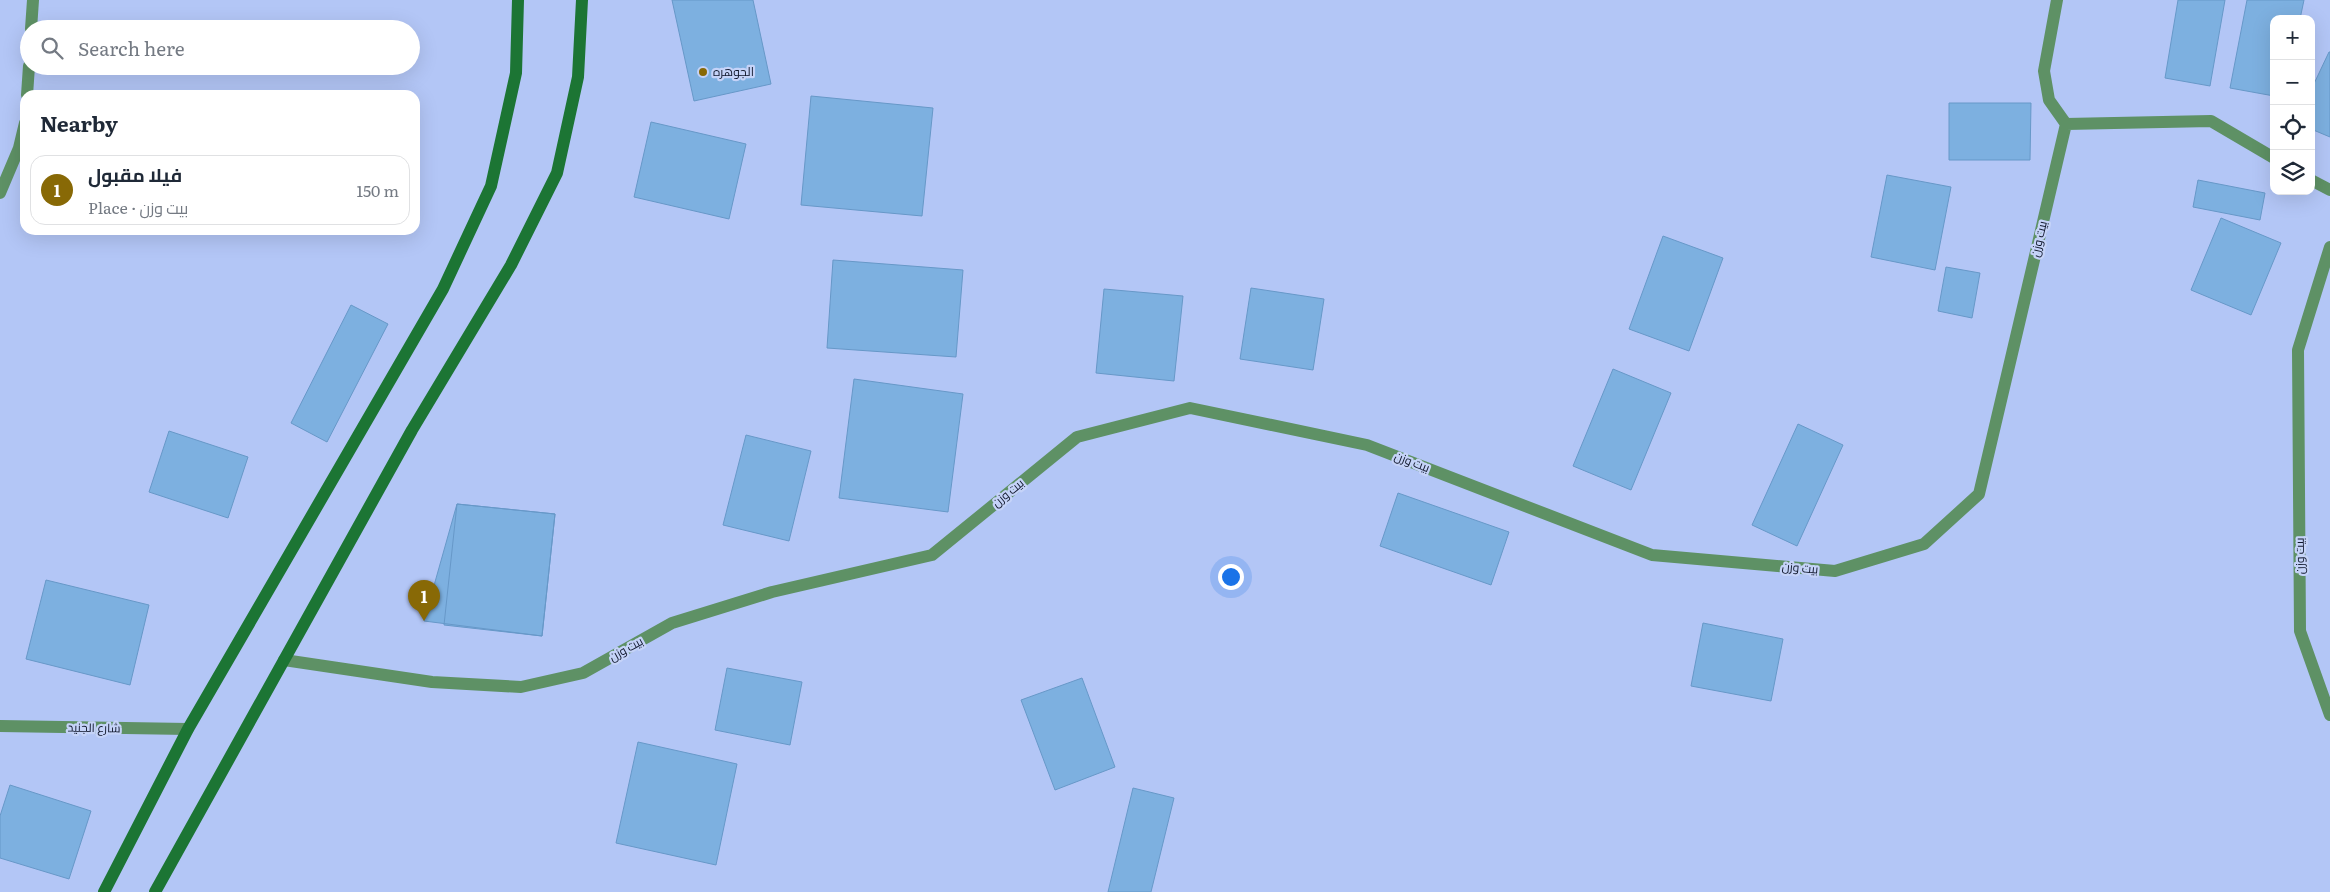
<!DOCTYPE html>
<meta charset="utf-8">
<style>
:root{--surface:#fff;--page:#f2f2f3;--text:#1f2937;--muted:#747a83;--line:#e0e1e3;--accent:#886906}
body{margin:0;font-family:Literata,Cairo,serif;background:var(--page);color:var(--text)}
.controls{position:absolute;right:15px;top:15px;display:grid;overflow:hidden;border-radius:10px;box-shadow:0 5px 20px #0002}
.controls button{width:45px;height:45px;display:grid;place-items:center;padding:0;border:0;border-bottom:1px solid var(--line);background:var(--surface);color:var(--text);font:25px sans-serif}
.you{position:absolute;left:1230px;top:576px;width:18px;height:18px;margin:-12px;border:4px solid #fff;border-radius:50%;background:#1a73e8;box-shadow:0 0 0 8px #1a73e833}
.badge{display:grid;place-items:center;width:32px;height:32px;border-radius:50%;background:var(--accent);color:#fff;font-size:16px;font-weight:700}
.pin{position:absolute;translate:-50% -41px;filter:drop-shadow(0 1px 2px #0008)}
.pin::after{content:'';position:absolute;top:26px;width:18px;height:15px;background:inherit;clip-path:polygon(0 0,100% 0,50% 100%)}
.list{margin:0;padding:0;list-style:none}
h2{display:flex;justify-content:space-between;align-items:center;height:65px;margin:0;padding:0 20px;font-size:21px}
h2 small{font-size:16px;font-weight:400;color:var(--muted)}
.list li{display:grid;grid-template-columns:32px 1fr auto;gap:15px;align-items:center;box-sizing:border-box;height:70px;margin:0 10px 10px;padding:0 10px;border:1px solid var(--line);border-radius:15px}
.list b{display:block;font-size:19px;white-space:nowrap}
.list p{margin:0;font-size:16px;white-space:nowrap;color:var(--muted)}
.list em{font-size:16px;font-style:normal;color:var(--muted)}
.icon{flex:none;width:28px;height:28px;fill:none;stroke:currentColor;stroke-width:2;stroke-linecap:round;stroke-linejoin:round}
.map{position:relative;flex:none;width:2330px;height:892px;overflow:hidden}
.search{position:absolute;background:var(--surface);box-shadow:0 5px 20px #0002;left:20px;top:20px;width:400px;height:55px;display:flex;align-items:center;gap:12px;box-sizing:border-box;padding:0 18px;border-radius:28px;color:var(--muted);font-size:19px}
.panel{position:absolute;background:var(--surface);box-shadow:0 5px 20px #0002;left:20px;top:90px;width:400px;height:145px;border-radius:15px}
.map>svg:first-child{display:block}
.building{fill:#7db0e0;stroke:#6798c8}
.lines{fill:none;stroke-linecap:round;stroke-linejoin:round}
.minor{stroke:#5e9165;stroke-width:12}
.secondary{stroke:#1c7534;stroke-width:12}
.poi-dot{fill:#886906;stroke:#c5d3f8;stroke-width:2}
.labels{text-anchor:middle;stroke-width:4.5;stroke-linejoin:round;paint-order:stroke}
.poi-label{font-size:12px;fill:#0e152a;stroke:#c5d3f8;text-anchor:start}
.street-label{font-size:12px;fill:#0e152a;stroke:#c5d3f8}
</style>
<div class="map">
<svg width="2330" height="892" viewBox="0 0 2330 892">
<rect width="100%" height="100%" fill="#b3c6f6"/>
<!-- building -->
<path class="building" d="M672,0H753L771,84L694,101Z
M2178,0H2225L2210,86L2165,78Z
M2247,0H2304L2300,19H2274V96L2230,88Z
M2329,52H2330V137L2311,129V90Z
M811,96L933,108L922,216L801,205Z
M1949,103H2031L2030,160H1949Z
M651,122L746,144L729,219L634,197Z
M1887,175L1951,187L1935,270L1871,257Z
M2198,180L2265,193L2260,220L2193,207Z
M2221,218L2281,243L2251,315L2191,290Z
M1663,236L1723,258L1689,351L1629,329Z
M833,260L963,270L956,357L827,348Z
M1946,267L1980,273L1972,318L1938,311Z
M1251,288L1324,299L1313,370L1240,359Z
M1104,289L1183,296L1174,381L1096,373Z
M351,305L388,324L327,442L291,423Z
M1613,369L1671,393L1631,490L1573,466Z
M854,379L963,394L948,512L839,498Z
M1798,424L1843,445L1797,546L1752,525Z
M169,431L248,457L228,518L149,492Z
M746,435L811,451L789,541L723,525Z
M1398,493L1509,532L1491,585L1380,546Z
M457,504L555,514L542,636L444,625Z
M457,504L555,514L542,636L424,621Z
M46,580L149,605L130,685L26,659Z
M1703,623L1783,639L1771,701L1691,686Z
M727,668L802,682L790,745L715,730Z
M1082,678L1115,767L1055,790L1021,700Z
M638,742L737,764L716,865L616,843Z
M10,785L91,811L69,879L0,858V816Z
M1133,788L1174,798L1151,892H1108Z"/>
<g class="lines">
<!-- minor -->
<path class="minor" d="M2057,0L2044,71L2049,100L2066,124
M31,29L33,0
M27,95L29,66
M2311,180L2330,190
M0,193L19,148L25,123
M2330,247L2298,350L2300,631L2330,715
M284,660L432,682L521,687L583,673L672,623L772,592L932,555L1077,437L1190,408L1367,445L1652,555L1835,571L1924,544L1979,494L2066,124L2211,121L2274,158
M0,726L188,729"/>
<!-- secondary -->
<path class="secondary" d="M104,892L188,729L443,289L491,186L516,73L518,0
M155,892L412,430L511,265L557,173L578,77L582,0"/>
</g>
<!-- markers -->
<circle class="poi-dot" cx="703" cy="72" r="5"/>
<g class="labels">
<!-- poi labels -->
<g class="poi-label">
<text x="713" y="76">الجوهره</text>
</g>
<!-- street labels -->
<g class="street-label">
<text transform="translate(2039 239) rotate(-77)" y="4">بيت وزن</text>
<text transform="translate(1412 462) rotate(21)" y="4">بيت وزن</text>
<text transform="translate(1008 493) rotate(-39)" y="4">بيت وزن</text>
<text transform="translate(2300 556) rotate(-91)" y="4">بيت وزن</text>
<text transform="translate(1800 568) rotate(5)" y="4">بيت وزن</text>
<text transform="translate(626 649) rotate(-29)" y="4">بيت وزن</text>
<text transform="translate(94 728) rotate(1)" y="4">شارع الجنيد</text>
</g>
</g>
</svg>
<div class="controls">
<button>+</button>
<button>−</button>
<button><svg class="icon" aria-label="locate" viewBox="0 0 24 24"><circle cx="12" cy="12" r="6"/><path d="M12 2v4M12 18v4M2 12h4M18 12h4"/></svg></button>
<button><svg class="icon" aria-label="layers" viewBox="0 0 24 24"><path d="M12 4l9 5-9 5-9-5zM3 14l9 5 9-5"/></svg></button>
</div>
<div class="you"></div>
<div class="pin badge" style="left:424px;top:621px">1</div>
<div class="search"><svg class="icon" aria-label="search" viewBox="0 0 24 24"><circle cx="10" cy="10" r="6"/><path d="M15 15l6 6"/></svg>Search here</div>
<section class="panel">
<h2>Nearby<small></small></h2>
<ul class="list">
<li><span class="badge">1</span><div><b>فيلا مقبول</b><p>Place · بيت وزن</p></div><em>150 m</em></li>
</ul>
</section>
</div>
